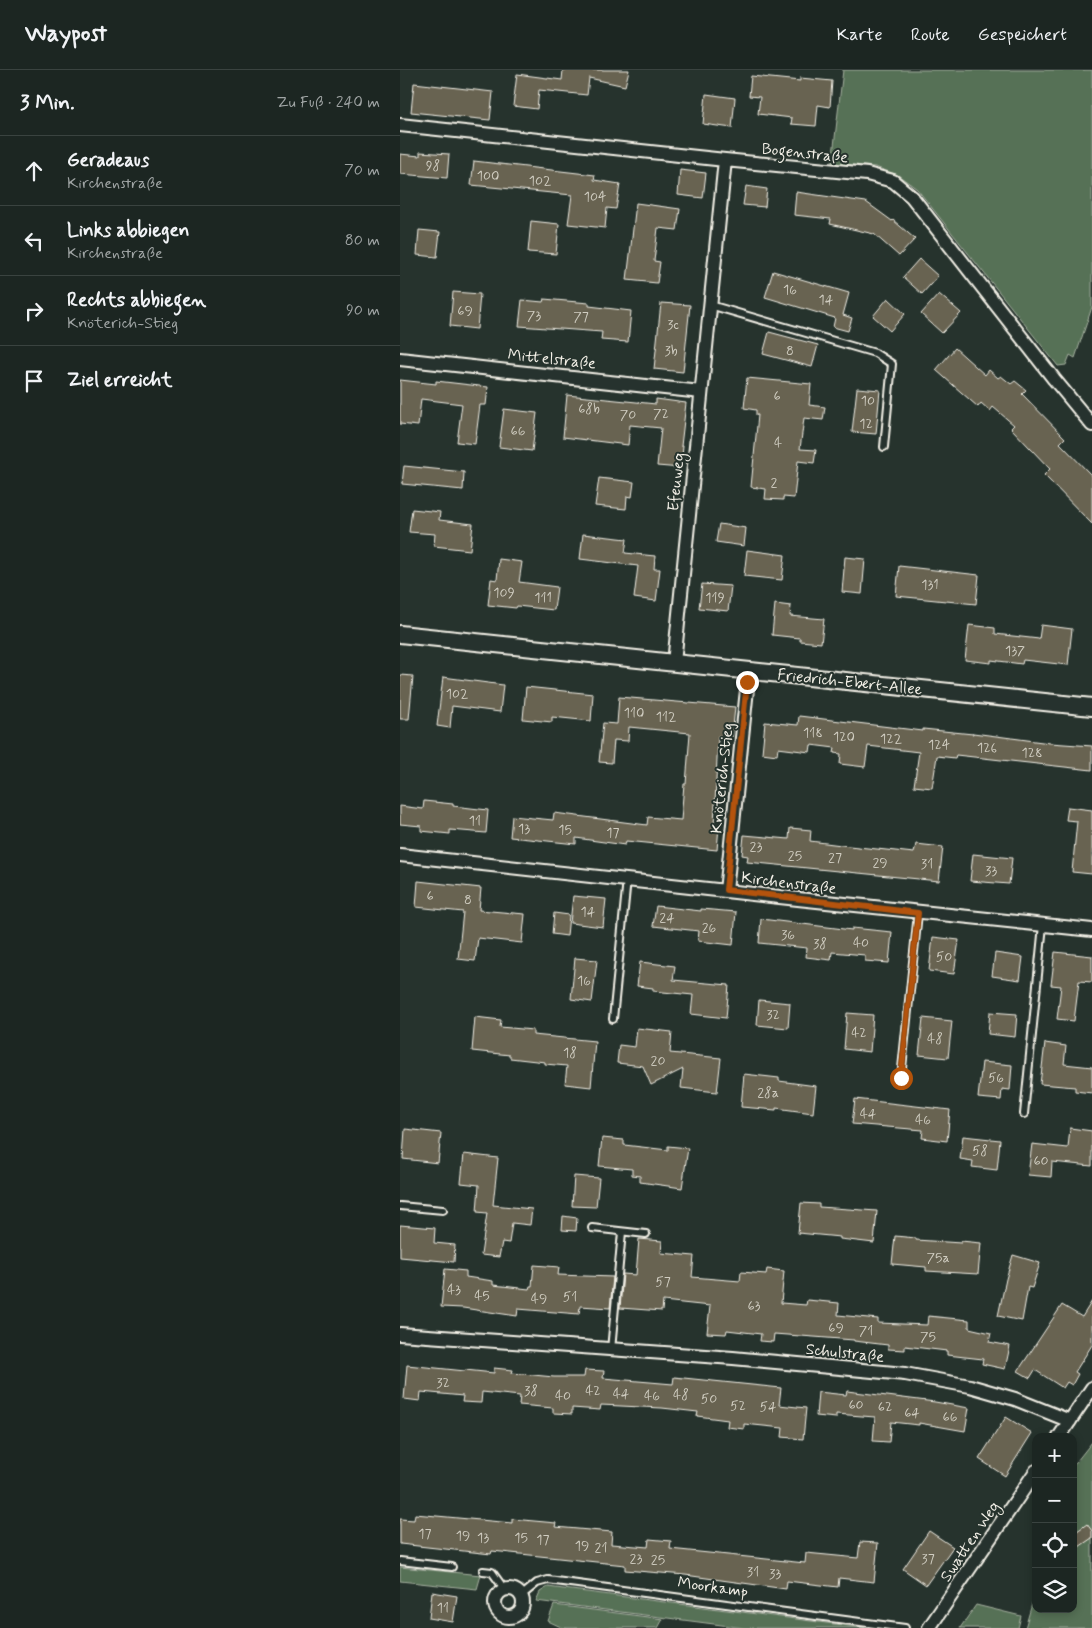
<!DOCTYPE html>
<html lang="de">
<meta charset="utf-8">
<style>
:root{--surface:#1c2622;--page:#252e2a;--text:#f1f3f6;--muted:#a0a5a5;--line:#3a4340}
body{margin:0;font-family:Mynerve,sans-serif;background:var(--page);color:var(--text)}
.controls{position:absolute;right:15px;bottom:15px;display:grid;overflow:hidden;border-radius:10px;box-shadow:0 2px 8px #0003}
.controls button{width:45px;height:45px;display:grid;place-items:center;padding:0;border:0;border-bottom:1px solid var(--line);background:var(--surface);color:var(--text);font:25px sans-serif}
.stop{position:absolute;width:15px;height:15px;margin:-11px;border:4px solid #b45309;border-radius:50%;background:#fff}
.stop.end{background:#b45309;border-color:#fff;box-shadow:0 1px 5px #0008}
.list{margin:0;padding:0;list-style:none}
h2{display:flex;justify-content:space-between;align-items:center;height:65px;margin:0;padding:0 20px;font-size:21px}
h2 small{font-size:16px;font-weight:400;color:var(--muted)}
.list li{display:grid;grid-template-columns:32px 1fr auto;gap:15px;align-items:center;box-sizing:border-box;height:70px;padding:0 20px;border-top:1px solid var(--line)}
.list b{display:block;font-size:19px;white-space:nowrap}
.list p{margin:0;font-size:16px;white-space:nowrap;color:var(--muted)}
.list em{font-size:16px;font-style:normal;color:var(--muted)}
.icon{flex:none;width:28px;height:28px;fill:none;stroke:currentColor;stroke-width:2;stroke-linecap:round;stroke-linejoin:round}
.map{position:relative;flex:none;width:692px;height:1558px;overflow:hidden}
header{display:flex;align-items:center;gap:30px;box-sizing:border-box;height:70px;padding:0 25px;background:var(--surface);border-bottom:1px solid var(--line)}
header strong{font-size:24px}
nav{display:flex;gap:28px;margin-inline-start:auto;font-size:18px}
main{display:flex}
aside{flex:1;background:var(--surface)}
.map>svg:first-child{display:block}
.green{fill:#577157;stroke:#a6b1a0}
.building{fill:#686351;stroke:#f4f1e8}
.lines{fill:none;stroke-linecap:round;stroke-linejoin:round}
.service-casing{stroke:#f4f1e8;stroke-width:10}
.minor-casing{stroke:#f4f1e8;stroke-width:16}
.tertiary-casing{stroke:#f4f1e8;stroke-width:20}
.service{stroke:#26332d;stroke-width:6}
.minor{stroke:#26332d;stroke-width:12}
.tertiary{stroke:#26332d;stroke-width:16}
.route{stroke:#b45309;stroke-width:6}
.labels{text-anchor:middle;stroke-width:4;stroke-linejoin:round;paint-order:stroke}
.number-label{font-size:14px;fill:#d1cec2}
.street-label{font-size:16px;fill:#f4f1e8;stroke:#26332d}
</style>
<header>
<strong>Waypost</strong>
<nav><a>Karte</a><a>Route</a><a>Gespeichert</a></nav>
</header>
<main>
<aside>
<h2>3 Min.<small>Zu Fuß · 240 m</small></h2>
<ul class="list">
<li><svg class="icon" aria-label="ahead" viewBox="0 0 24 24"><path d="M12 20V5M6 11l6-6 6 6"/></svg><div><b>Geradeaus</b><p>Kirchenstraße</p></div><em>70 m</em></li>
<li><svg class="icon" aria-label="left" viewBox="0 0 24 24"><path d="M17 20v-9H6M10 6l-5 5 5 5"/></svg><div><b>Links abbiegen</b><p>Kirchenstraße</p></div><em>80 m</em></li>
<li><svg class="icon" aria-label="right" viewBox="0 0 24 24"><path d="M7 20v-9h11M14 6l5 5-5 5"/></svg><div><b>Rechts abbiegen</b><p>Knöterich-Stieg</p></div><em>90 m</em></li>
<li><svg class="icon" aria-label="arrive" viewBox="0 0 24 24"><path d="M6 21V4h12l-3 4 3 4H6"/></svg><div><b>Ziel erreicht</b></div></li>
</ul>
</aside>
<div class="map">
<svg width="692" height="1558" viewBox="0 0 692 1558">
<rect width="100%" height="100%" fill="#26332d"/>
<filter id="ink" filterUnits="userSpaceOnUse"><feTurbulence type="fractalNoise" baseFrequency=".02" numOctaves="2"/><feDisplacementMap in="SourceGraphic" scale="10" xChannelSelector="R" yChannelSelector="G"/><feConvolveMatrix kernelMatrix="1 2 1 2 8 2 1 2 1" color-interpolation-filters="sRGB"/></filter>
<g filter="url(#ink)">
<!-- green -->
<path class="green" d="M443,0H692V237L675,288L670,285L666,295L658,296L517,119L498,105L475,97L432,93Z
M692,1372V1558H625L636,1520V1539H673V1396Z
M0,1497L81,1505L77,1519L0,1511Z
M148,1517L465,1558H345L136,1531L140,1522Z
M154,1535L263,1549L258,1558H163L148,1551Z
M576,1535L621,1546L618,1558H560Z"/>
<!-- building -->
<path class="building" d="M163,0H229L225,16L189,8L187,25L139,20L137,39L113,36L117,4L162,10Z
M351,6L400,11V8L432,11L430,37L418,35L416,56L391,54L392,48L358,44L360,27L349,26Z
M14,13L93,22L90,50L11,42Z
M306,24L335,28L332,58L303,54Z
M20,82L49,84L47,108L0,104V84L20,86Z
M74,91L195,105L194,110L220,114L216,139L207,138L205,158L168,154L172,125L71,115Z
M280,100L306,103L303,128L278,125Z
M346,116L367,119L365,137L343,135Z
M396,122L466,132L492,151L493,150L515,169L499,186L474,164L430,154L431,149L394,145Z
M236,133L280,139L277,160L258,158L254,191L260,192L257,213L227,210Z
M131,151L159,154L156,184L128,182Z
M19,160L40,162L37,187L17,185Z
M519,189L538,206L522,224L503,207Z
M373,201L449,223L443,245L452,248L448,261L433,257L435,248L365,227Z
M53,222L80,224L77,259L50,256Z
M539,224L561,243L542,263L521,244Z
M488,228L505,244L490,261L473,246Z
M144,229L189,233V236L231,241L228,272L201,270L202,262L119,256L122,230L143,232Z
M261,233L290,235L283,302L254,299Z
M369,262L418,275L412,297L363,284Z
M555,278L585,305L589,300L598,308L601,306L611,314L615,311L626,320L622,324L665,368L660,373L692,406V454L644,405L650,399L611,358L614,355L593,337L590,341L581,333L578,337L536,300Z
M347,308L411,314L409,335L425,337L423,350L404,348L400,379L416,380L414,393L398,391L394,428L383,427V430L365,429L366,419L351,417L358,345H356V340L344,338Z
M0,310L36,314V311L88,317L86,335H80L75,374L57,372L62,334L21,329L18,356L0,354Z
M457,318L480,320L476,364L452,362Z
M167,325L256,334V329L286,333L281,376H283L281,398L257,396L261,358L230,355L228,375L163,367Z
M104,339L137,343L132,381L99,377Z
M4,396L64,402L63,420L2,414Z
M199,408L234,412L232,427L227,426L226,439L195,436Z
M12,439L40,442L39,450L73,454L70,480L34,476L35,464L9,462Z
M319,454L346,458L344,476L316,472Z
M183,464L227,469L225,483L255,486L254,499H260L256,531L234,528L238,496L180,489Z
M347,480L385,485L382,510L344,506Z
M445,487L465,489L462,524L442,522Z
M99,489L122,492L119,512L157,517L154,540L117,536L116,538L88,535L91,509L97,510Z
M499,496L579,505L576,534L496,526Z
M302,514L331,516L328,541L299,538Z
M375,534L391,536L390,546L424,549L421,573L400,571V568L372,565Z
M569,555L595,558V564L639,569L641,555L672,559L668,595L623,590L622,594L591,590V593L565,590Z
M0,605L13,606L9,649H0Z
M43,607L103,615L100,642L52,636L50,658L37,656Z
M126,617L193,624L191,651L152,647V652L123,649Z
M219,627L335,637L332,667L318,666L314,756H319L317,780L226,771L225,775L176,768V774L110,767L112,746L153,750L154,743L247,755L248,747L281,750L284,714H286L290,663L229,657L228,671L214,670L212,693L199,692L203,653L217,654Z
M399,646L523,661V659L573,664V663L650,673L692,676V700L556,685L555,688L537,686L532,718L514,716L519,682L468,676L465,697L440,694L441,684L434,683L435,678L411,675L410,682L378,678L377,685L362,683L365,652L398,655Z
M24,731L53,734V736L88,740L86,763L50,760V764L21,761V756L0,754V736L23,739Z
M668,737L692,740V804L672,802L677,751L666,750Z
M390,758L411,760L410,771L449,776L514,783L516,774L543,777L539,811L347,792L348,786L342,785L344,765L389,769Z
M573,784L612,788L609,814L570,811Z
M18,811L81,818L79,840L125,844L122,873L78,868L75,891L58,889L63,842L16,837Z
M173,826L206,829L203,857L170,853Z
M256,836L301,841V839L336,842L333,875L298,871L299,861L253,856Z
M154,843L169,845L167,866L152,864Z
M361,849L452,860V858L492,862L489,893L465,891V885L432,882L431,890L406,887L407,878L359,873Z
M533,867L559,870L554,904L529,901Z
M655,882L692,886V912L679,911L674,951L657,949L661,916L651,915Z
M595,883L623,887L620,910L592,906Z
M175,888L197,890L192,932L171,929Z
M240,892L275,896L273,910L329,915L326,948L291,944L293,925L253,921V918L237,916Z
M359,930L390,933L388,958L357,955Z
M590,942L617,944L615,967L588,964Z
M447,943L473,945L470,982L444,979Z
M75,947L101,950L100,957L133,960V965L195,971L191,1017L165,1014L167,996L145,994V992L110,988V985L72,981Z
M523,948L552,951L548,988L519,985Z
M237,958L272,962L270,983L321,988L317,1022L281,1018L283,999L251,1015L243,996L217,993L219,975L235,977Z
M645,973L666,976L664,994L692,997V1023L675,1021V1017L640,1014Z
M582,992L612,995L610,1020L602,1019L601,1030L578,1028Z
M344,1004L379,1008V1011L416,1016L413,1043L376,1038V1040L341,1037Z
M455,1029L550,1040L547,1071L522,1068L523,1060L452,1054Z
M670,1058L692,1061V1096L652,1092L651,1107L628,1105L632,1074L668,1078Z
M5,1059L41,1063L38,1093L3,1089Z
M563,1066L600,1070L597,1100L572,1097L573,1091L560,1089Z
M202,1068L224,1070V1075L268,1080V1076L288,1078L282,1118L240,1112V1106L232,1105V1099L199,1096Z
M64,1084L98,1088L93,1135L132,1139L130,1155L112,1153L109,1173L102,1172L99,1187L81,1185L87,1143L77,1142L79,1115L61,1113Z
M174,1106L199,1108L196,1137L172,1136Z
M401,1133L419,1134V1137L477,1141L474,1173L440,1169V1167L398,1163Z
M163,1146L177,1148L176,1161L162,1160Z
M0,1155L35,1158L34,1173L55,1175L54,1192L0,1187Z
M495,1166L516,1168V1170L561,1173V1171L581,1173L578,1204L526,1201V1197L492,1194Z
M239,1169L262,1171L261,1183L294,1186L292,1207L340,1211L341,1202L366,1204L367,1199L384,1201L381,1233L406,1235L407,1230L439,1233L438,1245L478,1249V1253L527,1255L528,1246L569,1250V1258L591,1263L589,1272L610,1276L605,1299L582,1294L583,1289L547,1285V1281L505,1276V1280L488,1279V1275L454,1271V1270L374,1264L373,1272L360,1271L361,1264L327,1260L326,1264L307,1263L310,1236L263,1231L262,1241L220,1238L223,1204L236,1205Z
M613,1185L640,1193L632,1218L628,1217L622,1251L598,1246L606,1209Z
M134,1195L159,1197L158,1205L213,1207L210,1238L180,1236L179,1244L118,1239L117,1246L63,1238L41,1237L45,1199L66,1201V1207L93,1211V1215L129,1219L130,1216H132Z
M692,1231V1275L675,1302L678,1304L672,1315L667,1312L663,1318L635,1300L630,1308L618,1301L662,1235L682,1247Z
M7,1295L65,1301V1300L94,1303V1298L113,1300L112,1303L154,1307H184L185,1300L204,1301L203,1308L273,1314L274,1307L381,1318L379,1335L406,1338L403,1369L382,1367L383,1358L344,1354V1359L327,1357L328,1350L297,1346L298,1342L262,1338L201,1335L200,1340L172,1338V1344L153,1343V1338L119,1335L120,1326L82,1322L81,1333L62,1332L63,1326L21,1322L20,1331L4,1329Z
M447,1321L535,1332L569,1338L565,1361L519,1353V1355L491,1352L489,1372L473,1371L475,1347L436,1344V1348L416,1346L418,1322L446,1325Z
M606,1347L632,1363L605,1406L579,1389Z
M15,1444L112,1453V1449L156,1453L155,1457L212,1462L211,1474L248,1477L249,1469L271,1471L270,1479L405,1493L406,1483L458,1488L460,1472L478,1473L474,1512L439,1508L438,1517L387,1511L386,1519L285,1505L225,1500V1495L92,1481L91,1484L0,1474V1449L14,1450Z
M687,1454L692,1461V1468L673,1481V1464Z
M529,1461L553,1477L526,1515L503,1499Z
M32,1522L57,1526L53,1552L29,1548Z"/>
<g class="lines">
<defs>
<path id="service" d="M310,235L475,283L492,294L484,377
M213,949L227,809
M501,1008L518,843
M624,1044L643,855
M0,1136L43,1140
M192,1158L246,1164
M211,1280L222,1162
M0,1491L52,1497
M83,1501L92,1502L105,1520
M121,1526L137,1513L148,1510L505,1558"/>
<path id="minor" d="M0,55L325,90L467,104L493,111L512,127L654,309L692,355
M0,289L301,322
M274,593L325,90
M0,785C231,810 461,837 692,860
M326,821L349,600
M0,1264L333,1288L505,1304L570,1316L615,1329L670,1351
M659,1367L692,1318
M95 1533a14 14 0 1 1 28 0a14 14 0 1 1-28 0Z
M529,1558L636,1401"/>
<path id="tertiary" d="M0,564L692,637"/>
</defs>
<!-- service casing -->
<use href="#service" class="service-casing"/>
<!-- minor casing -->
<use href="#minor" class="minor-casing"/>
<!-- tertiary casing -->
<use href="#tertiary" class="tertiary-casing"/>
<!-- service -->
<use href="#service" class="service"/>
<!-- minor -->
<use href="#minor" class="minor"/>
<!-- tertiary -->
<use href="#tertiary" class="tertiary"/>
</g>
</g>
<g class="lines" filter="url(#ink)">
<!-- route -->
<path class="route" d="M347,612L326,820L518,843L501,1008"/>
</g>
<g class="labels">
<!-- number labels -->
<g class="number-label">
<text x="33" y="100">98</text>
<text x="88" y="110">100</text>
<text x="140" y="115">102</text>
<text x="195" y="131">104</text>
<text x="390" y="224">16</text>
<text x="426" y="234">14</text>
<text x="65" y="245">69</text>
<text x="134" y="250">73</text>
<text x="181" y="251">77</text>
<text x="273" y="259">3c</text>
<text x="271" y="285">3b</text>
<text x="390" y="285">8</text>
<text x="377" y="330">6</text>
<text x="468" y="335">10</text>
<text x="189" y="343">68b</text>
<text x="261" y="348">72</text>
<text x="228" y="349">70</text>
<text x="466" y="358">12</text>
<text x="118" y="365">66</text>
<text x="378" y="377">4</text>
<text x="374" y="417">2</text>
<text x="530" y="519">131</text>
<text x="104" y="527">109</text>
<text x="143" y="532">111</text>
<text x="315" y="532">119</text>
<text x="615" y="585">137</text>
<text x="57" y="628">102</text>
<text x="234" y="647">110</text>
<text x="266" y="651">112</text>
<text x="413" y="667">118</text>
<text x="444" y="671">120</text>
<text x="491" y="673">122</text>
<text x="539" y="679">124</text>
<text x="587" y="682">126</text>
<text x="632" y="687">128</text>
<text x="75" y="755">11</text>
<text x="124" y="763">13</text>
<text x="165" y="764">15</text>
<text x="213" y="767">17</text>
<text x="356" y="781">23</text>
<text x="395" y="790">25</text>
<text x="435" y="792">27</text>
<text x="480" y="797">29</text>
<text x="527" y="798">31</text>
<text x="591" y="805">33</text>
<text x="30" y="830">6</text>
<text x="68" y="834">8</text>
<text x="188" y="846">14</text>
<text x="267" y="852">24</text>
<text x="309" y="862">26</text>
<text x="388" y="869">36</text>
<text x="461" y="877">40</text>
<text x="420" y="878">38</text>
<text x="544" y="891">50</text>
<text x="184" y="915">16</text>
<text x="373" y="949">32</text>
<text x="459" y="967">42</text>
<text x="535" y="973">48</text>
<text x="170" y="987">18</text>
<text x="258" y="995">20</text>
<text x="596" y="1012">56</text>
<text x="368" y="1027">28a</text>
<text x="468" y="1048">44</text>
<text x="523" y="1054">46</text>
<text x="580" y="1085">58</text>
<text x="641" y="1095">60</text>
<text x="538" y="1192">75a</text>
<text x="263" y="1216">57</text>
<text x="54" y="1224">43</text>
<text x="82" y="1230">45</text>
<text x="170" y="1231">51</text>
<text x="139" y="1233">49</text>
<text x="354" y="1240">63</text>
<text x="436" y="1262">69</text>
<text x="466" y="1265">71</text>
<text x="528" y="1271">75</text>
<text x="43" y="1317">32</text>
<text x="131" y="1325">38</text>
<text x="193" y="1325">42</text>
<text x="221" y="1328">44</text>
<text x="281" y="1329">48</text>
<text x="163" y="1330">40</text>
<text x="252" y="1330">46</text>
<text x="309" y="1333">50</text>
<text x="456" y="1339">60</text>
<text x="338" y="1340">52</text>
<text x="368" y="1341">54</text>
<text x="485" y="1341">62</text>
<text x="512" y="1347">64</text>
<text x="550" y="1351">66</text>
<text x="25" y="1468">17</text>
<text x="63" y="1470">19</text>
<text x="83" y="1472">13</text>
<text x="121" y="1472">15</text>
<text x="143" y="1474">17</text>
<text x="182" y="1480">19</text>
<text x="201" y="1482">21</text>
<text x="236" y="1493">23</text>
<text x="528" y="1493">37</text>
<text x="258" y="1494">25</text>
<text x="353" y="1506">31</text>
<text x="375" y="1508">33</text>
<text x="43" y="1542">11</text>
</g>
<!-- street labels -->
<g class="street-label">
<text transform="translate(405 82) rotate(6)" y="6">Bogenstraße</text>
<text transform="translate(152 288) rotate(6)" y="6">Mittelstraße</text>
<text transform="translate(275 412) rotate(-84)" y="6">Efeuweg</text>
<text transform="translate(450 611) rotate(6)" y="6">Friedrich-Ebert-Allee</text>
<text transform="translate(321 708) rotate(-84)" y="6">Knöterich-Stieg</text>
<text transform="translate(389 812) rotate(7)" y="6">Kirchenstraße</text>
<text transform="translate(445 1282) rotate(6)" y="6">Schulstraße</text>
<text transform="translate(569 1471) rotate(-56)" y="6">Swatten Weg</text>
<text transform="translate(313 1516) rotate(8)" y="6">Moorkamp</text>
</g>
</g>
</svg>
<div class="controls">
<button>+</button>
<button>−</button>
<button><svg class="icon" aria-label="locate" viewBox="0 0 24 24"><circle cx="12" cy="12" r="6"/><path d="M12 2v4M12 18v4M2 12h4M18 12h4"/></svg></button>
<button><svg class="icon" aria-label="layers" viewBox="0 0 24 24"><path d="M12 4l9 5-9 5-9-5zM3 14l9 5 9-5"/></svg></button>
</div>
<div class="stop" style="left:501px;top:1008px"></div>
<div class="stop end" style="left:347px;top:612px"></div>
</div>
</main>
